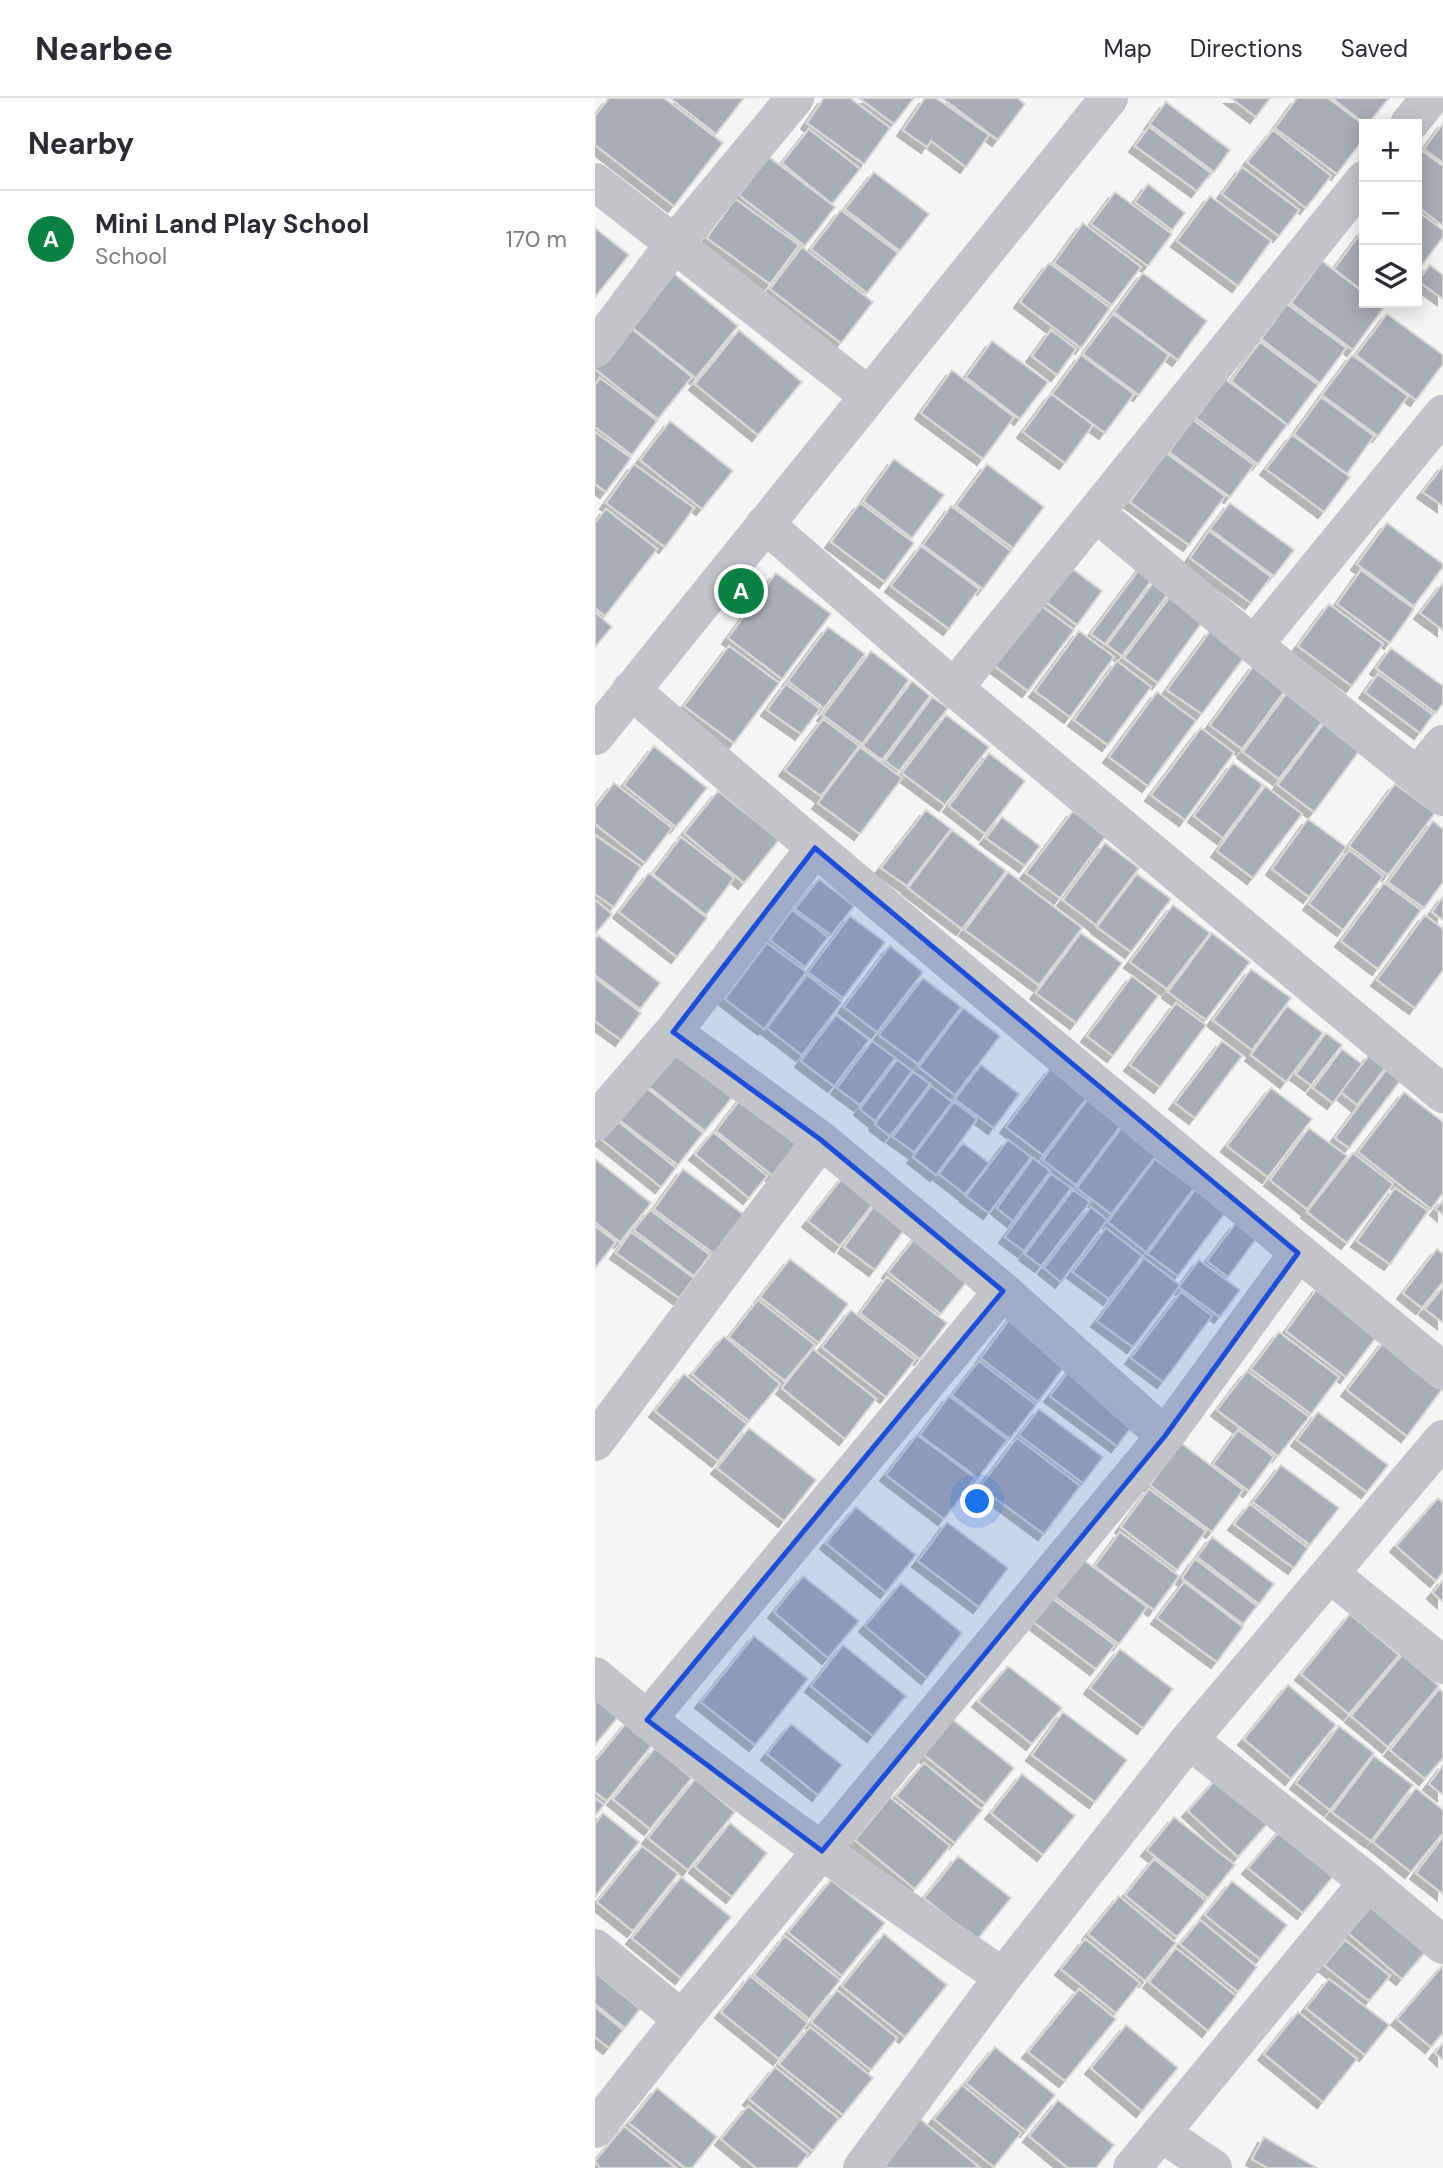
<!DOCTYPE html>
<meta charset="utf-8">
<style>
:root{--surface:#fff;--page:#f2f2f3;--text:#2b2b33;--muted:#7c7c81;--line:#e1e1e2;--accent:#0b8043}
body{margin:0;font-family:"DM Sans",sans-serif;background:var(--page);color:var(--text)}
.controls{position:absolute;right:21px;top:21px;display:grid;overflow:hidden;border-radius:0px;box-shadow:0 4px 18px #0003}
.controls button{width:63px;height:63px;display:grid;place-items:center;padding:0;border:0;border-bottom:2px solid var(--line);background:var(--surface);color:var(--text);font:35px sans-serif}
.you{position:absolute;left:383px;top:1404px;width:24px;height:24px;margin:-18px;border:5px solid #fff;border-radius:50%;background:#1a73e8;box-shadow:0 0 0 10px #1a73e833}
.badge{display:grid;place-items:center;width:46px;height:46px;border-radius:50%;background:var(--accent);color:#fff;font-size:23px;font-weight:700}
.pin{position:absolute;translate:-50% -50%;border:4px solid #fff;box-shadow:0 2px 7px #0006}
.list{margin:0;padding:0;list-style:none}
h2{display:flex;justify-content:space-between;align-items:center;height:91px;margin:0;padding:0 28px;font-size:30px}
h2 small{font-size:23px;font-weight:400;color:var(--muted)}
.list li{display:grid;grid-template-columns:46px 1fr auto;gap:21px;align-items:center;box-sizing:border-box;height:98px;padding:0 28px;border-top:2px solid var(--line)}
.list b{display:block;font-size:26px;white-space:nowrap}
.list p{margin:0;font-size:23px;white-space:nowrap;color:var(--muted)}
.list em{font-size:23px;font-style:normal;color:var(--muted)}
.icon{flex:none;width:38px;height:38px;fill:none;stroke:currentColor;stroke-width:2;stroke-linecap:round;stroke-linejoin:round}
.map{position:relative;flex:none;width:848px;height:2070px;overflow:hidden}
header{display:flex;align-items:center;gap:42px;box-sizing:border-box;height:98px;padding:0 35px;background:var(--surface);border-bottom:2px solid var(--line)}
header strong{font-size:33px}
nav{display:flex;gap:38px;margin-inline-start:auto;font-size:24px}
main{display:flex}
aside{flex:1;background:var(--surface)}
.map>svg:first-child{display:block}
.building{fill:#aaadb6;stroke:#d7d8d6;stroke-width:2;filter:url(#shadow)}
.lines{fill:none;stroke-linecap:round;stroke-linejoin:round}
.minor{stroke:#c2c4c9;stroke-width:38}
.marked{fill:#1d4ed8;fill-opacity:0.2;stroke:#1d4ed8;stroke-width:5;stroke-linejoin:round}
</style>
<header>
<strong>Nearbee</strong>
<nav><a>Map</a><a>Directions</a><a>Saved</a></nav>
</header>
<main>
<aside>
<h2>Nearby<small></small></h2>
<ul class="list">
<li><span class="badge">A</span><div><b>Mini Land Play School</b><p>School</p></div><em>170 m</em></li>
</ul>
</aside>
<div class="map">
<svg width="848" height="2070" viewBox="0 0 848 2070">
<defs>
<filter id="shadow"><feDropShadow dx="-6" dy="6" stdDeviation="0" flood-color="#0004"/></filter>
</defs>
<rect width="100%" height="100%" fill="#f5f6f3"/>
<!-- building -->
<path class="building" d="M14,0H69L128,45L79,108L0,47V18Z
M75,0H149L121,36Z
M229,0H255L295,30L269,66L212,25Z
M264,0H319L299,26Z
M330,0H341L394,37L371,69L336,43L332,49L308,32Z
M347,0H422L430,6L403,42Z
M636,0H675L661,19Z
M702,0H733L769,27V40L742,76L680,30Z
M737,0H794L773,26H770Z
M571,4L635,52L619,74L555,26Z
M848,25V65L829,51Z
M554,29L616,75L602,93L540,48Z
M214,31L265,71L237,106L187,65Z
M678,32L736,78L711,110L652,64Z
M827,53L848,68V128L822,108V60Z
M174,59L240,109L210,148L144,97Z
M647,69L704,112L684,138L627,96Z
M279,74L334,116L305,153L250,111Z
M553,86L590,115L577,132L540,104Z
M520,94L577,136L553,168L496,126Z
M615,98L676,143L643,188L582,143Z
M140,101L204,147L175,186L112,140Z
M246,112L303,155L272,195L216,151Z
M822,113L848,132V139L824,171L822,169Z
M488,125L546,169L517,207L459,165Z
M0,130L34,157L0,199Z
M768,132L769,133V194L739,171Z
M207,149L278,204L246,245L175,191Z
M727,163L769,195V205H783L789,209L758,252L696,205Z
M454,165L515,210L486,250L425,204Z
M835,167L848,177V201L823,183Z
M77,174L143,228L101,280L34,227Z
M548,175L612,223L583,262L519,214Z
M692,206L751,250L725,285L666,241Z
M518,216L574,257L544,297L488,256Z
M792,216L848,257V266L821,302L761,257Z
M32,227L97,279L63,321L0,271V267Z
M144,232L207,284L163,337L100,286Z
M456,232L481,251L462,277L437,258Z
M397,243L453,284L425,321L371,279Z
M665,244L723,287L693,327L636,283Z
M486,257L539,296L510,335L457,296Z
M757,257L813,298L783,338L727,297Z
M357,272L419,319L388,361L326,315Z
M5,280L62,323L37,357L0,329V287Z
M630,281L692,327L663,366L601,320Z
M456,296L498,327L470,365L428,334Z
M726,299L779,338L752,376L699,336Z
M598,322L659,367L635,399L574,354Z
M75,323L138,373L107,411L45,362Z
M0,334L36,360L11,394L0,386Z
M697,337L755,379L729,414L671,371Z
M571,355L630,398L594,447L535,404Z
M299,361L349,397L317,440L268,403Z
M39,366L99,410L70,449L11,405Z
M392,366L449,409L418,450L361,408Z
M848,368V408L828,394Z
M265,405L319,445L290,484L236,444Z
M635,405L699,452L679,478L615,431Z
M356,408L416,453L388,491L328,447Z
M11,411L62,451L10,518L0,510V425Z
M792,425L848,466V469L819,508L762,466Z
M614,433L676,479L656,505L595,460Z
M326,448L384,491L354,531L296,488Z
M471,466L507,493L482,527L446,500Z
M548,466L561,476L510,546L496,536Z
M766,472L819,511L795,545L742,506Z
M181,475L236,516L187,581L133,540Z
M558,485L572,497L527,558L512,547Z
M848,485V532L825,515Z
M578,495L611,519L563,585L529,560Z
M437,501L479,532L433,593L392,562Z
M734,506L788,546L757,588L703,548Z
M0,514L17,529L0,549Z
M233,529L270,556L229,610L193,583Z
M616,532L650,558L607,616L572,592Z
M484,533L519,559L475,619L440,593Z
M134,548L184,585L139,645L89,608Z
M796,550L848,588V605L841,615L781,570Z
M276,553L314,582L267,646L228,617Z
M522,563L556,589L513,647L479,622Z
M660,566L692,590L647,651L615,627Z
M783,576L838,617L825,635L770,594Z
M317,583L335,598L287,662L268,648Z
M191,586L225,611L206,636L172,612Z
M694,592L731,619L684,681L648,654Z
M562,594L601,623L553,688L514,659Z
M337,599L353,610L304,673L290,663Z
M351,617L394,649L350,707L307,675Z
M228,621L264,648L226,698L190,672Z
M732,621L768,648L719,714L683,687Z
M606,630L639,655L590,722L556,697Z
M59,648L112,690L81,729L29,687Z
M265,649L307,680L265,736L223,705Z
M394,655L430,683L390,736L354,708Z
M638,665L668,687L628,740L599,718Z
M19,685L77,730L50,765L0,726V710Z
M800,686L840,715L793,777L754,748Z
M670,688L707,716L658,780L622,753Z
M123,693L184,742L149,785L89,735Z
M331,712L356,731L312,788L286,770Z
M478,713L511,738L465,800L431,775Z
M407,719L445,748L430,768L391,740Z
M713,721L751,749L714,799L677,771Z
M838,723L848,731V784L829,810L793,784Z
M357,732L411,773L367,831L313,790Z
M0,737L46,769L19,809L0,796Z
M86,739L139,780L111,817L58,776Z
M510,745L544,770L501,827L468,802Z
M754,752L788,778L748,832L714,806Z
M413,774L487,830L444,887L370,832Z
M54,775L112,820L82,859L24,814Z
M542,776L576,801L536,854L502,829Z
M224,781L259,808L236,837L200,811Z
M789,785L826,812L783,871L746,843Z
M848,799V822L837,814Z
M0,802L17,816L0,836Z
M578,807L615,835L572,891L535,864Z
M197,812L233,839L210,869L175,842Z
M830,817L848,831V872L820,910L782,882Z
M255,818L290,844L248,900L213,874Z
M486,835L527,865L481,925L441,895Z
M617,835L655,864L611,922L573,894Z
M3,837L65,885L45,911L0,877V841Z
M172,845L211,874L169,931L130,901Z
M295,848L328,874L282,934L249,909Z
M656,871L696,900L657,952L618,922Z
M212,877L247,904L207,957L172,930Z
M537,878L563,898L518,958L492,938Z
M0,880L46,915L26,942L0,923Z
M328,880L366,909L323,966L284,937Z
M581,905L611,927L565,989L535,967Z
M692,908L728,935L691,984L656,957Z
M368,910L405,938L360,997L324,969Z
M241,917L274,942L239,988L206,963Z
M731,935L747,947L716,987L701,976Z
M277,943L300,960L265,1007L242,990Z
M627,943L647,958L600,1020L580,1005Z
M79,949L140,996L110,1033L50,986Z
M747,951L767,966L738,1005L718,990Z
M775,956L791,969L762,1007L746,994Z
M302,962L317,973L280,1023L265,1011Z
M386,967L424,996L399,1030L360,1001Z
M456,970L493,998L448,1057L411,1029Z
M791,972L805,983L754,1050L740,1040Z
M318,974L335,986L295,1038L280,1026Z
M49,988L108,1035L83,1067L23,1021Z
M336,988L357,1004L319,1054L298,1039Z
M676,990L717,1021L673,1079L632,1048Z
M809,994L848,1024V1095L836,1111L763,1054Z
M150,995L212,1043L182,1081L121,1033Z
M493,1001L526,1027L481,1087L448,1062Z
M359,1004L382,1021L341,1077L318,1059Z
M21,1022L81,1070L66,1089L6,1041Z
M528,1028L563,1055L516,1116L482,1090Z
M714,1030L752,1058L712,1111L675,1082Z
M118,1034L172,1078L154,1100L100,1056Z
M413,1042L436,1059L394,1115L371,1098Z
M368,1045L394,1065L370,1096L344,1076Z
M758,1055L798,1086L752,1145L712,1114Z
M438,1060L455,1073L418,1123L402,1110Z
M0,1061L56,1105L25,1144L0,1124Z
M560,1061L599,1090L551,1154L513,1124Z
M88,1071L152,1119L122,1158L59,1111Z
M456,1076L476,1090L429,1153L410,1139Z
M249,1078L281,1102L245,1148L213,1123Z
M800,1090L833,1113L795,1166L762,1143Z
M478,1092L495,1104L446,1168L430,1156Z
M600,1092L630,1115L583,1178L553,1156Z
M285,1100L316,1122L280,1172L249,1149Z
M848,1102V1117L841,1111Z
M496,1109L512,1122L466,1184L449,1170Z
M55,1112L115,1157L99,1178L39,1132Z
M641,1125L661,1141L633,1179L612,1163Z
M0,1128L21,1144L0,1170Z
M511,1130L547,1158L514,1201L478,1174Z
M36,1134L99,1180L84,1200L21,1155Z
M324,1135L377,1177L346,1216L293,1174Z
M842,1151L848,1156V1184L827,1210L808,1195Z
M549,1160L585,1187L538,1249L502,1223Z
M195,1161L253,1206L224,1245L165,1199Z
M604,1162L645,1192L625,1219L584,1189Z
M292,1179L352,1225L325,1261L265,1215Z
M724,1188L785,1234L751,1279L691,1233Z
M848,1189V1225L830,1211Z
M586,1194L617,1218L568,1284L536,1260Z
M163,1202L220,1247L190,1283L134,1239Z
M256,1212L320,1262L291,1299L227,1249Z
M420,1214L478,1257L443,1304L386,1260Z
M684,1234L744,1279L716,1316L656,1271Z
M129,1238L185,1286L154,1323L97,1276Z
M790,1242L848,1290L812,1338L752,1292Z
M218,1251L281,1301L250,1341L187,1290Z
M384,1263L441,1307L415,1341L357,1297Z
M478,1268L545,1318L522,1348L455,1298Z
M652,1273L714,1319L683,1358L622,1312Z
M89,1276L152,1326L123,1363L60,1313Z
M354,1298L412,1342L383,1380L325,1337Z
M444,1311L508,1359L488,1385L424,1337Z
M723,1314L793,1367L772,1394L702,1342Z
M154,1330L221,1382L189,1423L122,1370Z
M643,1332L679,1359L654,1393L618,1366Z
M322,1337L380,1380L349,1421L291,1377Z
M422,1340L485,1388L449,1436L385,1389Z
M586,1345L648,1392L617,1434L555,1387Z
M686,1367L744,1410L715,1447L658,1404Z
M554,1391L611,1433L582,1472L526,1429Z
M843,1400L848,1405V1474L841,1483L801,1448Z
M655,1406L713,1450L699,1470L639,1426Z
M261,1409L321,1457L291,1494L231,1445Z
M352,1424L413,1470L384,1509L323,1463Z
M525,1434L584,1478L559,1512L500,1468Z
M617,1439L679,1486L664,1506L602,1459Z
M486,1460L552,1509L524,1546L458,1497Z
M600,1461L662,1508L648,1526L587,1480Z
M208,1478L264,1523L233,1560L179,1514Z
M848,1482V1504L838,1495Z
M589,1484L648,1529L622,1564L562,1520Z
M306,1485L367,1535L332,1580L270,1528Z
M455,1499L520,1547L501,1571L437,1523Z
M755,1516L804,1557L754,1616L706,1576Z
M159,1538L213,1581L160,1647L106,1604Z
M248,1547L311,1598L278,1638L216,1588Z
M525,1551L578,1591L548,1630L495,1590Z
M807,1557L844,1588L793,1649L756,1618Z
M413,1568L467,1610L437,1646L383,1603Z
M693,1587L741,1627L696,1681L649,1641Z
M844,1591L848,1594V1660L830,1681L795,1652Z
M0,1601L23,1619L0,1647Z
M468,1614L532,1662L500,1704L437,1657Z
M357,1621L419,1670L390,1706L328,1656Z
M32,1624L58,1646L12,1703L0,1694V1663Z
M196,1626L247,1667L223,1697L172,1656Z
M744,1628L779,1655L735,1712L701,1685Z
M60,1650L97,1680L55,1731L18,1701Z
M779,1658L818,1687L776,1743L737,1714Z
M329,1665L387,1712L360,1745L301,1698Z
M848,1667V1697L834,1686Z
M427,1676L480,1718L448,1757L396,1715Z
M623,1679L674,1724L643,1759L593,1713Z
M100,1681L140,1714L93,1772L53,1740Z
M821,1690L848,1712V1735L816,1774L778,1744Z
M295,1699L355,1748L320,1791L260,1742Z
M0,1700L9,1707L0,1718Z
M8,1715L44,1744L0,1799V1726Z
M579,1719L640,1767L613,1800L552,1752Z
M135,1725L172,1755L137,1799L100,1769Z
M687,1730L741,1775L708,1815L653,1770Z
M848,1739V1796L821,1775Z
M47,1748L83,1776L38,1833L2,1804Z
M363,1758L416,1800L382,1842L329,1800Z
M559,1761L611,1803L582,1839L530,1797Z
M86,1779L136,1819L86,1880L37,1840Z
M236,1782L290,1825L247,1878L193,1834Z
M637,1783L692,1827L665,1861L610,1817Z
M524,1798L581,1845L550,1883L493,1836Z
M779,1805L833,1851L807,1881L753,1835Z
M605,1822L662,1869L643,1894L585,1846Z
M289,1836L352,1887L310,1939L247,1888Z
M190,1838L245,1882L214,1921L159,1877Z
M490,1841L545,1885L521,1915L466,1871Z
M750,1842L795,1878L774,1903L729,1867Z
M581,1850L641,1898L613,1933L554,1884Z
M848,1867V1935L836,1949L802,1921Z
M0,1874L45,1911L30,1930L0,1906Z
M155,1878L213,1925L184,1961L126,1914Z
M734,1881L794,1927L770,1957L711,1910Z
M484,1891L521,1921L470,1983L433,1954Z
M242,1892L302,1940L276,1972L216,1924Z
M0,1909L28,1932L14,1950L0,1939Z
M703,1914L762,1961L728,2004L669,1956Z
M531,1927L583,1970L547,2013L496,1970Z
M215,1929L278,1980L248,2017L184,1966Z
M848,1945V1962L840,1955Z
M400,1949L460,1997L431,2033L371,1985Z
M180,1969L244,2021L218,2053L154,2001Z
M367,1987L426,2035L399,2069L339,2021Z
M62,1990L122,2039L97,2070H90L34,2025Z
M463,2002L519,2047L501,2070H473L434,2038Z
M153,2008L213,2056L202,2070H161L126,2041Z
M325,2021L385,2070H292L288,2067Z
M29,2028L81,2070H5L0,2063Z
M669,2039L722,2070H673L657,2061Z"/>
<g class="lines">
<!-- minor -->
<path class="minor" d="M814,26L835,0
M0,84L274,298
M0,251L79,146L200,0
M501,415L659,547L848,699
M170,426L359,590L848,996
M659,547L848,316
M359,590L769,82
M36,592C304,823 575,1049 848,1273
M0,638L514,0
M822,678L848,646
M78,934L226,1042L408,1193L570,1338
M0,1024L78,934L220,750
M0,1344L226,1042
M735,1476L848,1567
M0,1578C129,1687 269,1783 408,1879
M52,1622L408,1193
M594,1642L773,1784L848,1847
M0,1850L87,1921
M0,2031L87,1921L570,1338L703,1155
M566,2035L618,2070
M267,2070L408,1879L594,1642L848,1341
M537,2070L773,1784"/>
</g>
<!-- marked area -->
<path class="marked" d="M220,750L703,1155L570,1338L227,1753L52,1622L408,1193L226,1042L78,934Z"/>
</svg>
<div class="controls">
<button>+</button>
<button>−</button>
<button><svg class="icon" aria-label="layers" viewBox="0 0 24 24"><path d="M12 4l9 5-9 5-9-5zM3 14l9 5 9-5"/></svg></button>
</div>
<div class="you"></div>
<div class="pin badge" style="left:146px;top:493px">A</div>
</div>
</main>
